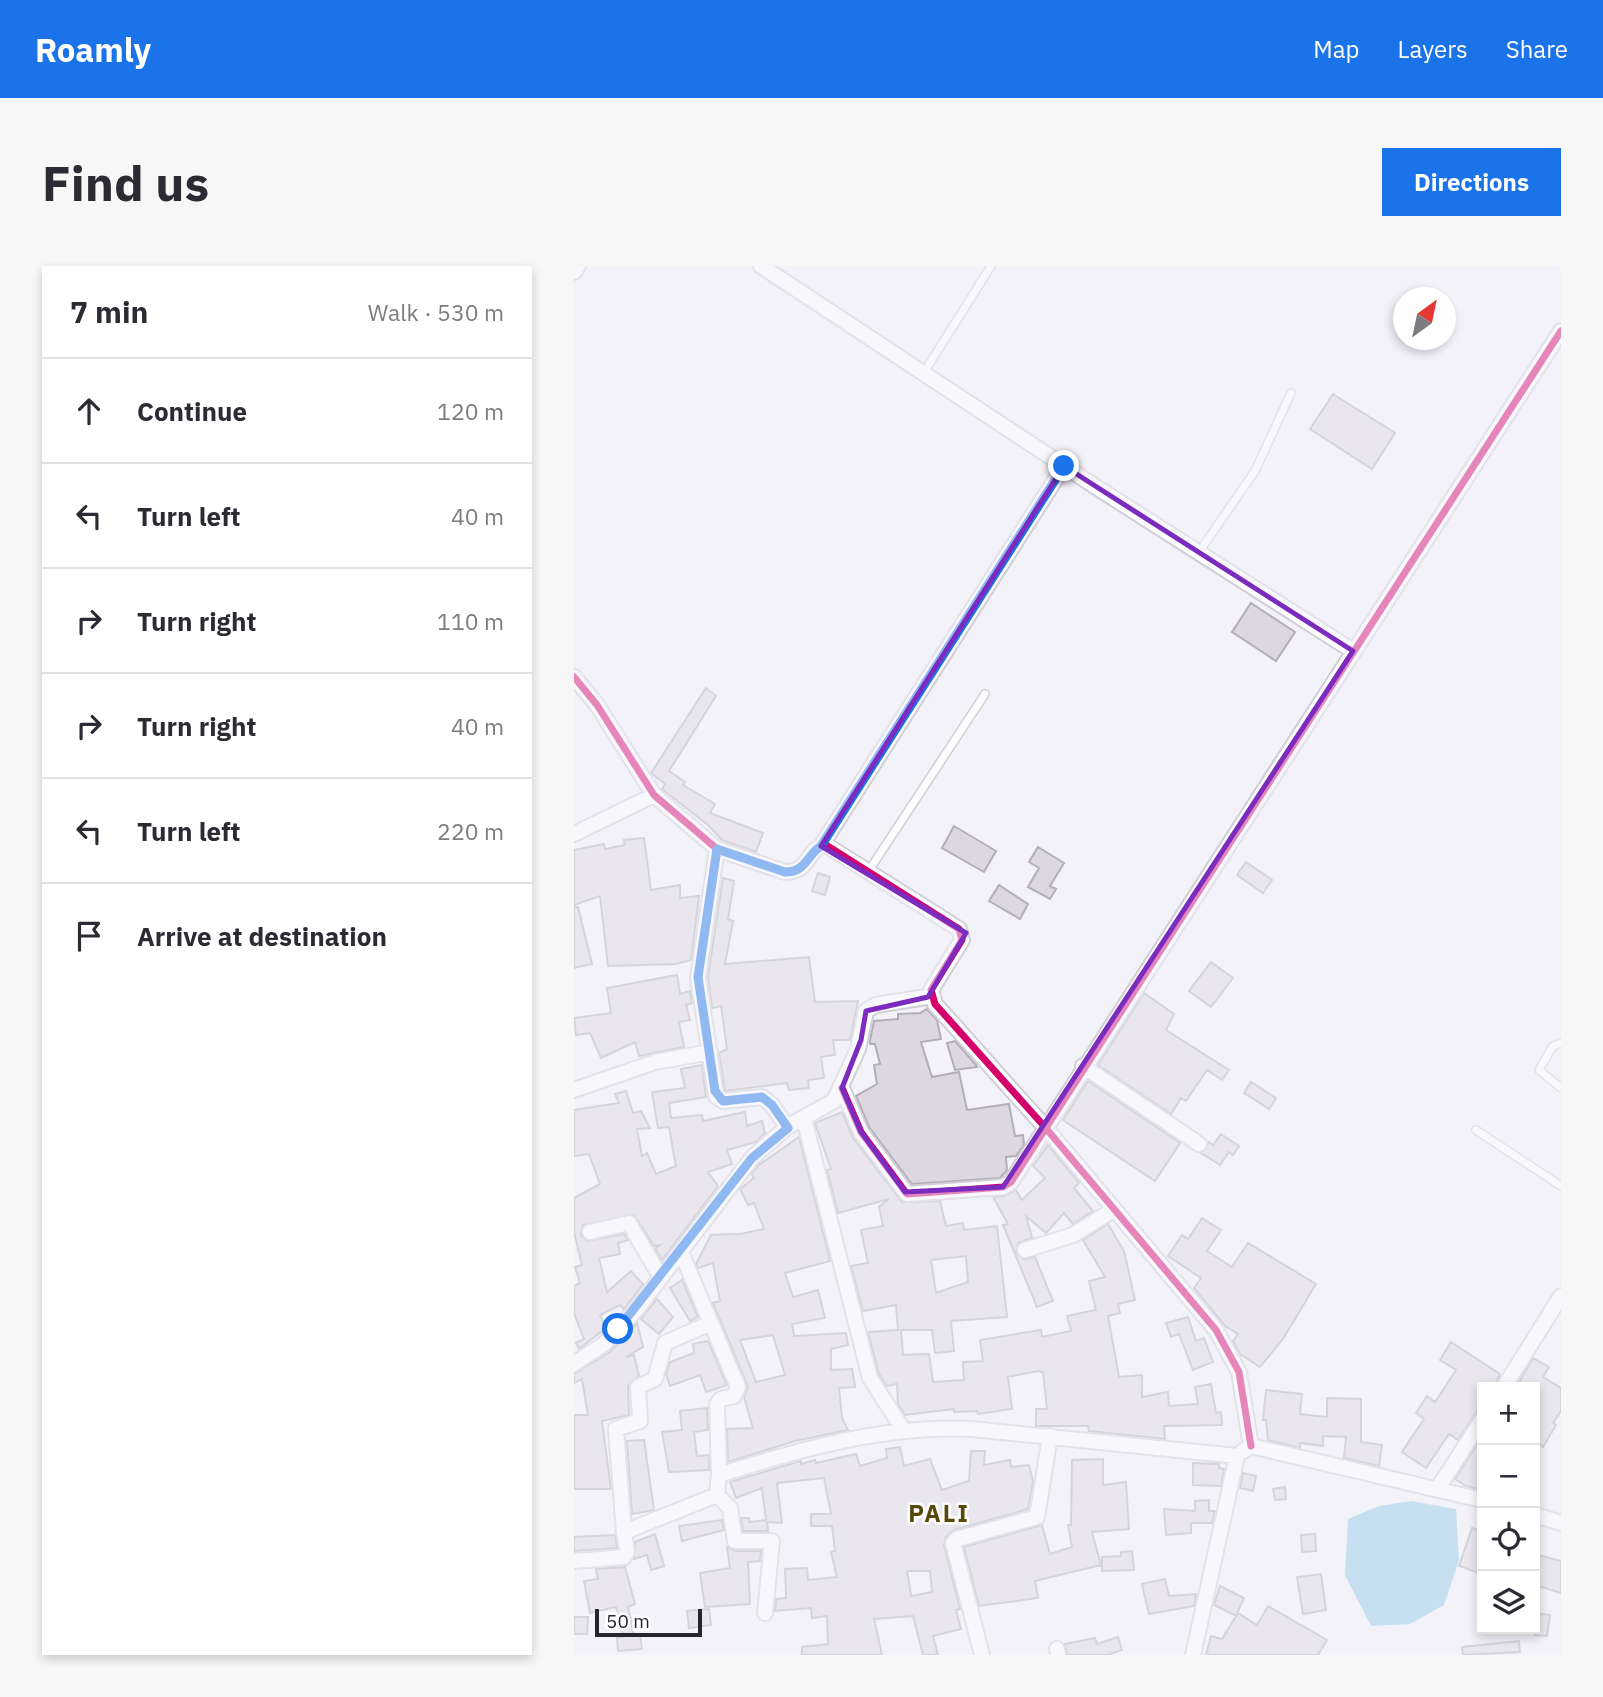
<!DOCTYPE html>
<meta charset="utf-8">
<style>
:root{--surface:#fff;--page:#f7f7f7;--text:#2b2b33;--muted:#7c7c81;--line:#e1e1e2;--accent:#1a73e8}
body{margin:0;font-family:"IBM Plex Sans",sans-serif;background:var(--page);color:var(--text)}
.controls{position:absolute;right:21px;bottom:21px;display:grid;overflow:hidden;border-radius:0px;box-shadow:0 4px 10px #0003}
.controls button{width:63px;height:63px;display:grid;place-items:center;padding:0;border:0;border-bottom:2px solid var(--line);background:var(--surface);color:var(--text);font:35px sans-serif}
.compass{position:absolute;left:819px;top:21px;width:63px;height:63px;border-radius:50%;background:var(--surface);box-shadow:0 4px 10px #0003;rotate:33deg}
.scale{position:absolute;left:21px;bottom:18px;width:107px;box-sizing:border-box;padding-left:7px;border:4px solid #26242f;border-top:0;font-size:19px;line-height:24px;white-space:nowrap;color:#26242f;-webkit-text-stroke:5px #fff;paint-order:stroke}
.stop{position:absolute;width:21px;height:21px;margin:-16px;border:5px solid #1a73e8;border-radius:50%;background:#fff}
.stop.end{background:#1a73e8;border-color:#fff;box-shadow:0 2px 7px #0008}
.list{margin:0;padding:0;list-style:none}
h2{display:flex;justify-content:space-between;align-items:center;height:91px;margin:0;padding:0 28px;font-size:30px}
h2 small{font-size:23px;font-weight:400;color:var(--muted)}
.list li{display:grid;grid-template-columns:46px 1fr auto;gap:21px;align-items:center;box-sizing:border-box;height:105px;padding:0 28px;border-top:2px solid var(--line)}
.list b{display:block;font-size:26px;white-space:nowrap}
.list em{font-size:23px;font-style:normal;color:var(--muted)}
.icon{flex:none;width:38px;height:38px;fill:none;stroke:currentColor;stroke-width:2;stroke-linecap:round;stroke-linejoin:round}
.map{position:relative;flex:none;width:987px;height:1389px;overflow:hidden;border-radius:0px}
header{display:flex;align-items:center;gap:42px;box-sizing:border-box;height:98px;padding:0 35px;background:var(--accent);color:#fff}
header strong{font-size:33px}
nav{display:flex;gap:38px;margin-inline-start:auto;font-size:24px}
.intro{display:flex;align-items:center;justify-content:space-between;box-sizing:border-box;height:168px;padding:0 42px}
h1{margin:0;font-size:49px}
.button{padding:18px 32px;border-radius:0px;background:var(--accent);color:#fff;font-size:24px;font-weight:700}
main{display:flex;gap:42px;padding:0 42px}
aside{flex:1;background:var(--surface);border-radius:0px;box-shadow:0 4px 10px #0003}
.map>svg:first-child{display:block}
.water{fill:#90cae5}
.building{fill:#ddd8e0;stroke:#b3afb6;stroke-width:2;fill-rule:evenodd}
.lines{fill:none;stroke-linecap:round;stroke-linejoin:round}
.service-casing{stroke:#d0ced7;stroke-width:10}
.minor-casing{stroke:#d0ced7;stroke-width:18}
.service{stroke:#fdfdfe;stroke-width:7}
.minor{stroke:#fdfdfe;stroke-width:14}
.cycleway-casing{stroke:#fff;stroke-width:11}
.cycleway{stroke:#d6006c;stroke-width:7}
.route{stroke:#1a73e8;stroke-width:9}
.marked{fill:none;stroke:#7b2cbf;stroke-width:5;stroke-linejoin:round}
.labels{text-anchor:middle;stroke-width:5;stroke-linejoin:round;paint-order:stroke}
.district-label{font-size:24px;font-weight:bold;letter-spacing:2px;fill:#564907;stroke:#fff}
</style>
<header>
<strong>Roamly</strong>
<nav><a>Map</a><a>Layers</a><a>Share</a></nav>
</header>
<div class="intro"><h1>Find us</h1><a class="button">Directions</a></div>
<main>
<aside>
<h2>7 min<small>Walk · 530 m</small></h2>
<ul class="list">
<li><svg class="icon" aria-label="ahead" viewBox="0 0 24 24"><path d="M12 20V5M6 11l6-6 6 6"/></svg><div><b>Continue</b></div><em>120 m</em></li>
<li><svg class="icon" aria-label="left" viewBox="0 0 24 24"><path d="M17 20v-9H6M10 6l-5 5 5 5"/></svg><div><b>Turn left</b></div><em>40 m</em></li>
<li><svg class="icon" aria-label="right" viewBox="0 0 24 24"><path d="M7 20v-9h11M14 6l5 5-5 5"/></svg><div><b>Turn right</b></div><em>110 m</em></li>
<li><svg class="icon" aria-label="right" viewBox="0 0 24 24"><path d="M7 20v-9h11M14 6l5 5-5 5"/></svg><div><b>Turn right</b></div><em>40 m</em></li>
<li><svg class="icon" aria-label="left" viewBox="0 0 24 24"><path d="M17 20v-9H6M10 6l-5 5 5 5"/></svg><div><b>Turn left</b></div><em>220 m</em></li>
<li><svg class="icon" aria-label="arrive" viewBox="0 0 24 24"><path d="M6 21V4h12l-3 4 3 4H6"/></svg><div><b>Arrive at destination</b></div></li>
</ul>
</aside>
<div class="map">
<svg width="987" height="1389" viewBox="0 0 987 1389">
<rect width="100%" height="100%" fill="#f3f2f9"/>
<!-- water -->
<path class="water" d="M837,1235L882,1243L885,1294L870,1339L836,1358L797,1360L771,1309L774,1253L805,1240Z"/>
<!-- building -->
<path class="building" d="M759,128L821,167L798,203L736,163Z
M677,337L721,366L702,395L658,366Z
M132,422L142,430L95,505L111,516L109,519L141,538L136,547L189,567L182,586L148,574L134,559L88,523L91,518L77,507Z
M380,560L422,585L410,606L368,582Z
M70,572L77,624L106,619V632L125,630L117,694L102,698L34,700L26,630L0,639V584L30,578L31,583L51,579L50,574Z
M464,581L490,597L476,620L482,623L476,633L454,621L465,602L455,596Z
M672,596L698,614L689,627L663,609Z
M244,607L256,611L251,629L238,625Z
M149,612L160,615L154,653L159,655L151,698L235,691L241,736L284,735L276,774H259L261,789L247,791L250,812L234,814L235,822L215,824L213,817L151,825L145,787L153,783L147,740L138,742L134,711Z
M425,619L454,638L446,653L415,635Z
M0,641H4L18,698L0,702Z
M637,696L659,712L637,741L615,725Z
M103,709L106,728L116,725L118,737L112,739L116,754L105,756L110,781L65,790L61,776L27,792L16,767L2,769L0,752L37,747L33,722Z
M570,727L600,748L592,764L655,804L648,814L633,804L612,835L607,832L597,848L524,799Z
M353,743L363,754L367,773L347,776L358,811L385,806L393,844L435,838L441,870L449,869L450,879L442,890L432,891L433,904L426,912L338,918L295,861L282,830L303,818L300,799L306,798L301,778H296V774L300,755L324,753V748L346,747Z
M381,775L402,799L403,801L381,804L373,777Z
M128,799L132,831L95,837L97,852L128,849L129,855L171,846L173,860L188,855L191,867L182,876L153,884L158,898L134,906L144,920L88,994L81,983L86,979L80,980L60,949L9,959L7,969L13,975L50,968L54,974L44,977L46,988L25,992L33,1026L57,1005L69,1018L50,1043L46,1039L26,1049L32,1062L5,1083L2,1077L10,1073L0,1047V1020L6,1017L1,1001L8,999L0,966V932L26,918L15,888L0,890V844L45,837L41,828L52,825L59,847L67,845L76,862L63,863L68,890L73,887L82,908L102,900L95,861L84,862L78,826L111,822L107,803Z
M514,815L606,877L581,915L489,854Z
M677,816L702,832L695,843L670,827Z
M268,846L279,872L328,936L366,935L372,960L389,957L390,964L423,960L433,1051L377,1055L380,1085L361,1087L358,1064H327L329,1089L355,1088L359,1116L390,1114L389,1096L409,1095L406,1074L467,1064L468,1071L497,1065L493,1050L522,1044L515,1015L531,1011L509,974L534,958L550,985L561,1034L544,1038L546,1047L534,1050L545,1111L568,1109V1131L594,1126L595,1140L624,1138L621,1121L637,1118L642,1147L647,1146L648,1159L590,1160L591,1173L515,1165L514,1160H462V1143H473L469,1106L464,1105L434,1111L438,1143L404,1148L403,1145L380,1146V1143L331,1149L324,1138L323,1118L313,1120L305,1108L294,1066L324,1064L322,1039L289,1045L277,1000L294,997L287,964L309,960L305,941L315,933L264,947L253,904L257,903L241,857ZM392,990L394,1016L362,1027L357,994Z
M647,868L665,880L659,889L655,886L646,899L627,887L635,876L639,879Z
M225,871L256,995L211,1007L219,1031L244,1024L251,1052L218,1058L220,1070L272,1067L274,1079L257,1083V1104L278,1103L281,1121L265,1122L268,1152L274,1164L221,1175L154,1196L153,1163L179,1162L170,1131L174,1121L139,1037L146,1035L139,997L124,1002L122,998L137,969L167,968L190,963L180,937L174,939L166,923L180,912L178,908L185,899ZM199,1069L211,1109L182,1116L166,1074Z
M474,879L505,917L500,922L519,945L499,958L490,947L472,967L452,950L458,972L444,977L442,987L450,993L461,991L479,1035L463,1041L429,959L434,958L419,931L430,930L442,924L448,934L471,912L459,900Z
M628,952L647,964L633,985L658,1001L674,977L742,1018L709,1073L686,1101L666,1088L659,1075L664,1068L651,1060L620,1022L627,1012L594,990L608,969L614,973Z
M108,1014L124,1051L116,1055L96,1022Z
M83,1033L99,1051L85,1068L67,1053Z
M614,1051L622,1075L630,1072L639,1096L619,1104L605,1068L597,1071L592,1057Z
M63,1057L69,1081L52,1091L60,1089L65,1110L54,1120L55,1149L28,1155L37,1223H0V1149H14L8,1113L0,1117V1108L36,1086Z
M134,1075L153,1119L132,1126L126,1109L96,1120L92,1108L96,1096L120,1087L119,1078Z
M877,1076L926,1108L920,1121H908V1138L884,1174L875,1168L852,1202L828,1186L850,1153L842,1147L853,1130L861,1136L882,1104L866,1094Z
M959,1092L975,1101L969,1111L987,1122V1145L979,1157L982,1159L969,1181L961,1175V1121L945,1116Z
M692,1124L728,1128L726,1148L753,1151V1132L787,1133V1176L808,1179L805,1200L770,1192L772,1171L749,1170V1180L726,1177V1182L694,1174L692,1154H689Z
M133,1142L134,1164L120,1166L123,1190L135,1189V1204L95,1206L88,1166L108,1164L106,1145Z
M908,1171V1224L892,1220L881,1213Z
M70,1174L80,1244L58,1248L53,1175Z
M326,1181L330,1200L356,1193L368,1224L395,1215L397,1185H411L410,1199L436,1194L437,1201L455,1199L459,1216L454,1243L380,1264L372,1271L370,1279L386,1343L382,1344L387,1363L359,1370L364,1389H349L339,1350L300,1353L308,1389H228V1381L254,1378L253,1350L238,1352L237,1342L201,1345L202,1333L212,1332L211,1303L233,1302L234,1314L263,1311L257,1286L261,1285L258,1260H237V1248H257L250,1212L203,1217L208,1257L193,1256L194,1265H169L167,1252H175L176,1256L192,1254L188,1222L162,1232L156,1216L227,1195V1198L241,1194L242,1197L282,1188L286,1200L313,1192L312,1183ZM333,1305H356L358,1326L337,1330Z
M529,1193V1219L552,1216L555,1263L518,1266L527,1299L461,1315L464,1332L405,1340L390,1281L468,1259L476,1288L498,1281L494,1259H497L498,1194Z
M619,1197L645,1198V1202L650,1203L647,1220L619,1219Z
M669,1207L682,1210L679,1225L666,1222Z
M711,1221L712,1233L701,1234L699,1223Z
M635,1234V1245H641L638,1257H617V1267L592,1269L590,1243L621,1245V1235Z
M148,1254L150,1264L108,1275L105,1260Z
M898,1262L908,1266V1308L885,1300Z
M81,1268L90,1300L77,1304L73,1289L60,1293L61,1276Z
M741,1268L742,1285L728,1286L727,1269Z
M41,1269L43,1282L0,1285V1271Z
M153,1281L161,1285H187L186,1295L174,1296L176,1338L131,1341L126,1307L156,1302Z
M558,1285L560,1304L528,1305V1291L547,1290V1286Z
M961,1288L987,1295V1327L961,1319Z
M51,1301L61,1338L54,1341L60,1370L66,1369L68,1383L44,1385L43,1372L49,1371L42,1341L16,1347L10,1315L24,1313L22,1303Z
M747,1308L752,1344L729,1348L723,1311Z
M591,1313L595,1330L622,1328L620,1340L575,1348L568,1318Z
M646,1320L670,1332L662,1350L640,1339Z
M694,1340L753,1374L744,1389H632L637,1370L648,1373L664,1347L683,1359Z
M135,1343L137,1359L115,1362L113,1345Z
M961,1347L976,1349L973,1370L961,1369Z
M0,1351H14L13,1368H0Z
M544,1371L548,1384L533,1389H493L491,1378L521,1372L523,1378Z
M945,1375L946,1386L889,1389L888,1381Z"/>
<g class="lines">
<defs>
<path id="service" d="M349,108L417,0
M625,286L681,205L717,127
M294,606L411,428
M987,777L979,780L965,804L987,822
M902,864L987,920"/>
<path id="minor" d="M187,0L522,221L779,385
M0,6L4,0
M0,411L23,439L80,529L143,583L211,606C237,606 232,582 252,579L385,663L388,674L357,724L361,738L470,860L642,1064L665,1106L677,1180
M0,568L80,529
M247,580L490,200
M143,583L124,711L142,830L149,835L188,831L198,839L213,861
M509,800L625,878
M268,822L287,866L333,928L429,921L437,916L987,65
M0,824L81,796L136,786
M230,853L296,1112L330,1165
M16,966L55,957L87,1012
M451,984L499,969L539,944
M107,986L164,1121L160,1130L147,1133L143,1138L145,1209
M0,1098L30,1078L62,1044L178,892L213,861L260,835L284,783L292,745L302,739L358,730
M930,1121L987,1030
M669,1185L677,1180L908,1234
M864,1222L908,1154
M143,1229L156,1242L161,1275H198L191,1347
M961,1249L987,1257
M50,1266L42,1163L66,1155L64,1121L81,1113L91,1077L137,1057
M0,1295L50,1291L53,1286L50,1266L143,1229L145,1209C227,1183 311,1159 398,1163L663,1190L619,1389
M483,1383L484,1389
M408,1389L379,1277L383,1273L463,1251L476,1170"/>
</defs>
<!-- service casing -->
<use href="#service" class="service-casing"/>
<!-- minor casing -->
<use href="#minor" class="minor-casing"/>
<!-- service -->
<use href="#service" class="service"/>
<!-- minor -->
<use href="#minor" class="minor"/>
<defs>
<path id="cycleway" d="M0,411L23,439L80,529L143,583L211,606C237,606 232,582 252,579L385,663L388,674L357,724L361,738L470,860L642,1064L665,1106L677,1180
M268,822L287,866L333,928L429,921L437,916L987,65"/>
</defs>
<!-- cycleway casing -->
<use href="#cycleway" class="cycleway-casing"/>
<!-- cycleway -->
<use href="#cycleway" class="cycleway"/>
</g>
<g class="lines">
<!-- route -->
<path class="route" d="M44,1063L178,892L214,862L198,839L188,831L149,835L141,825L124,711L143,583L211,606C232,606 232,590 247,580L490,200"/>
</g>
<!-- marked area -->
<path d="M0 0H987V1389H0ZM490,200L779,385L429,921L331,926L287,866L268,822L287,774L292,745L354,731L392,667L247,580Z" fill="#f3f2f9" fill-opacity=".55" fill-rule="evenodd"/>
<path class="marked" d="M490,200L779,385L429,921L331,926L287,866L268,822L287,774L292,745L354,731L392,667L247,580Z"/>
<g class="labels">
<!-- district labels -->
<g class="district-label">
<text x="365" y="1256">PALI</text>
</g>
</g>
</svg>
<div class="controls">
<button>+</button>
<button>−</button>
<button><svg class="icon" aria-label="locate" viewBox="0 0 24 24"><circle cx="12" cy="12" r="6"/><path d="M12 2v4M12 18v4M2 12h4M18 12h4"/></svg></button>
<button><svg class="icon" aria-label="layers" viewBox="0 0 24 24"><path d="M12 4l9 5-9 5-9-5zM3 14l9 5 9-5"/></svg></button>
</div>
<svg class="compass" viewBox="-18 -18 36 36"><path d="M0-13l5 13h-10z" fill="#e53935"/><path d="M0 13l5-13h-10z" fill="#7c7c81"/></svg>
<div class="scale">50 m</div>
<div class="stop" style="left:44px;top:1063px"></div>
<div class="stop end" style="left:490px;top:200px"></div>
</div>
</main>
